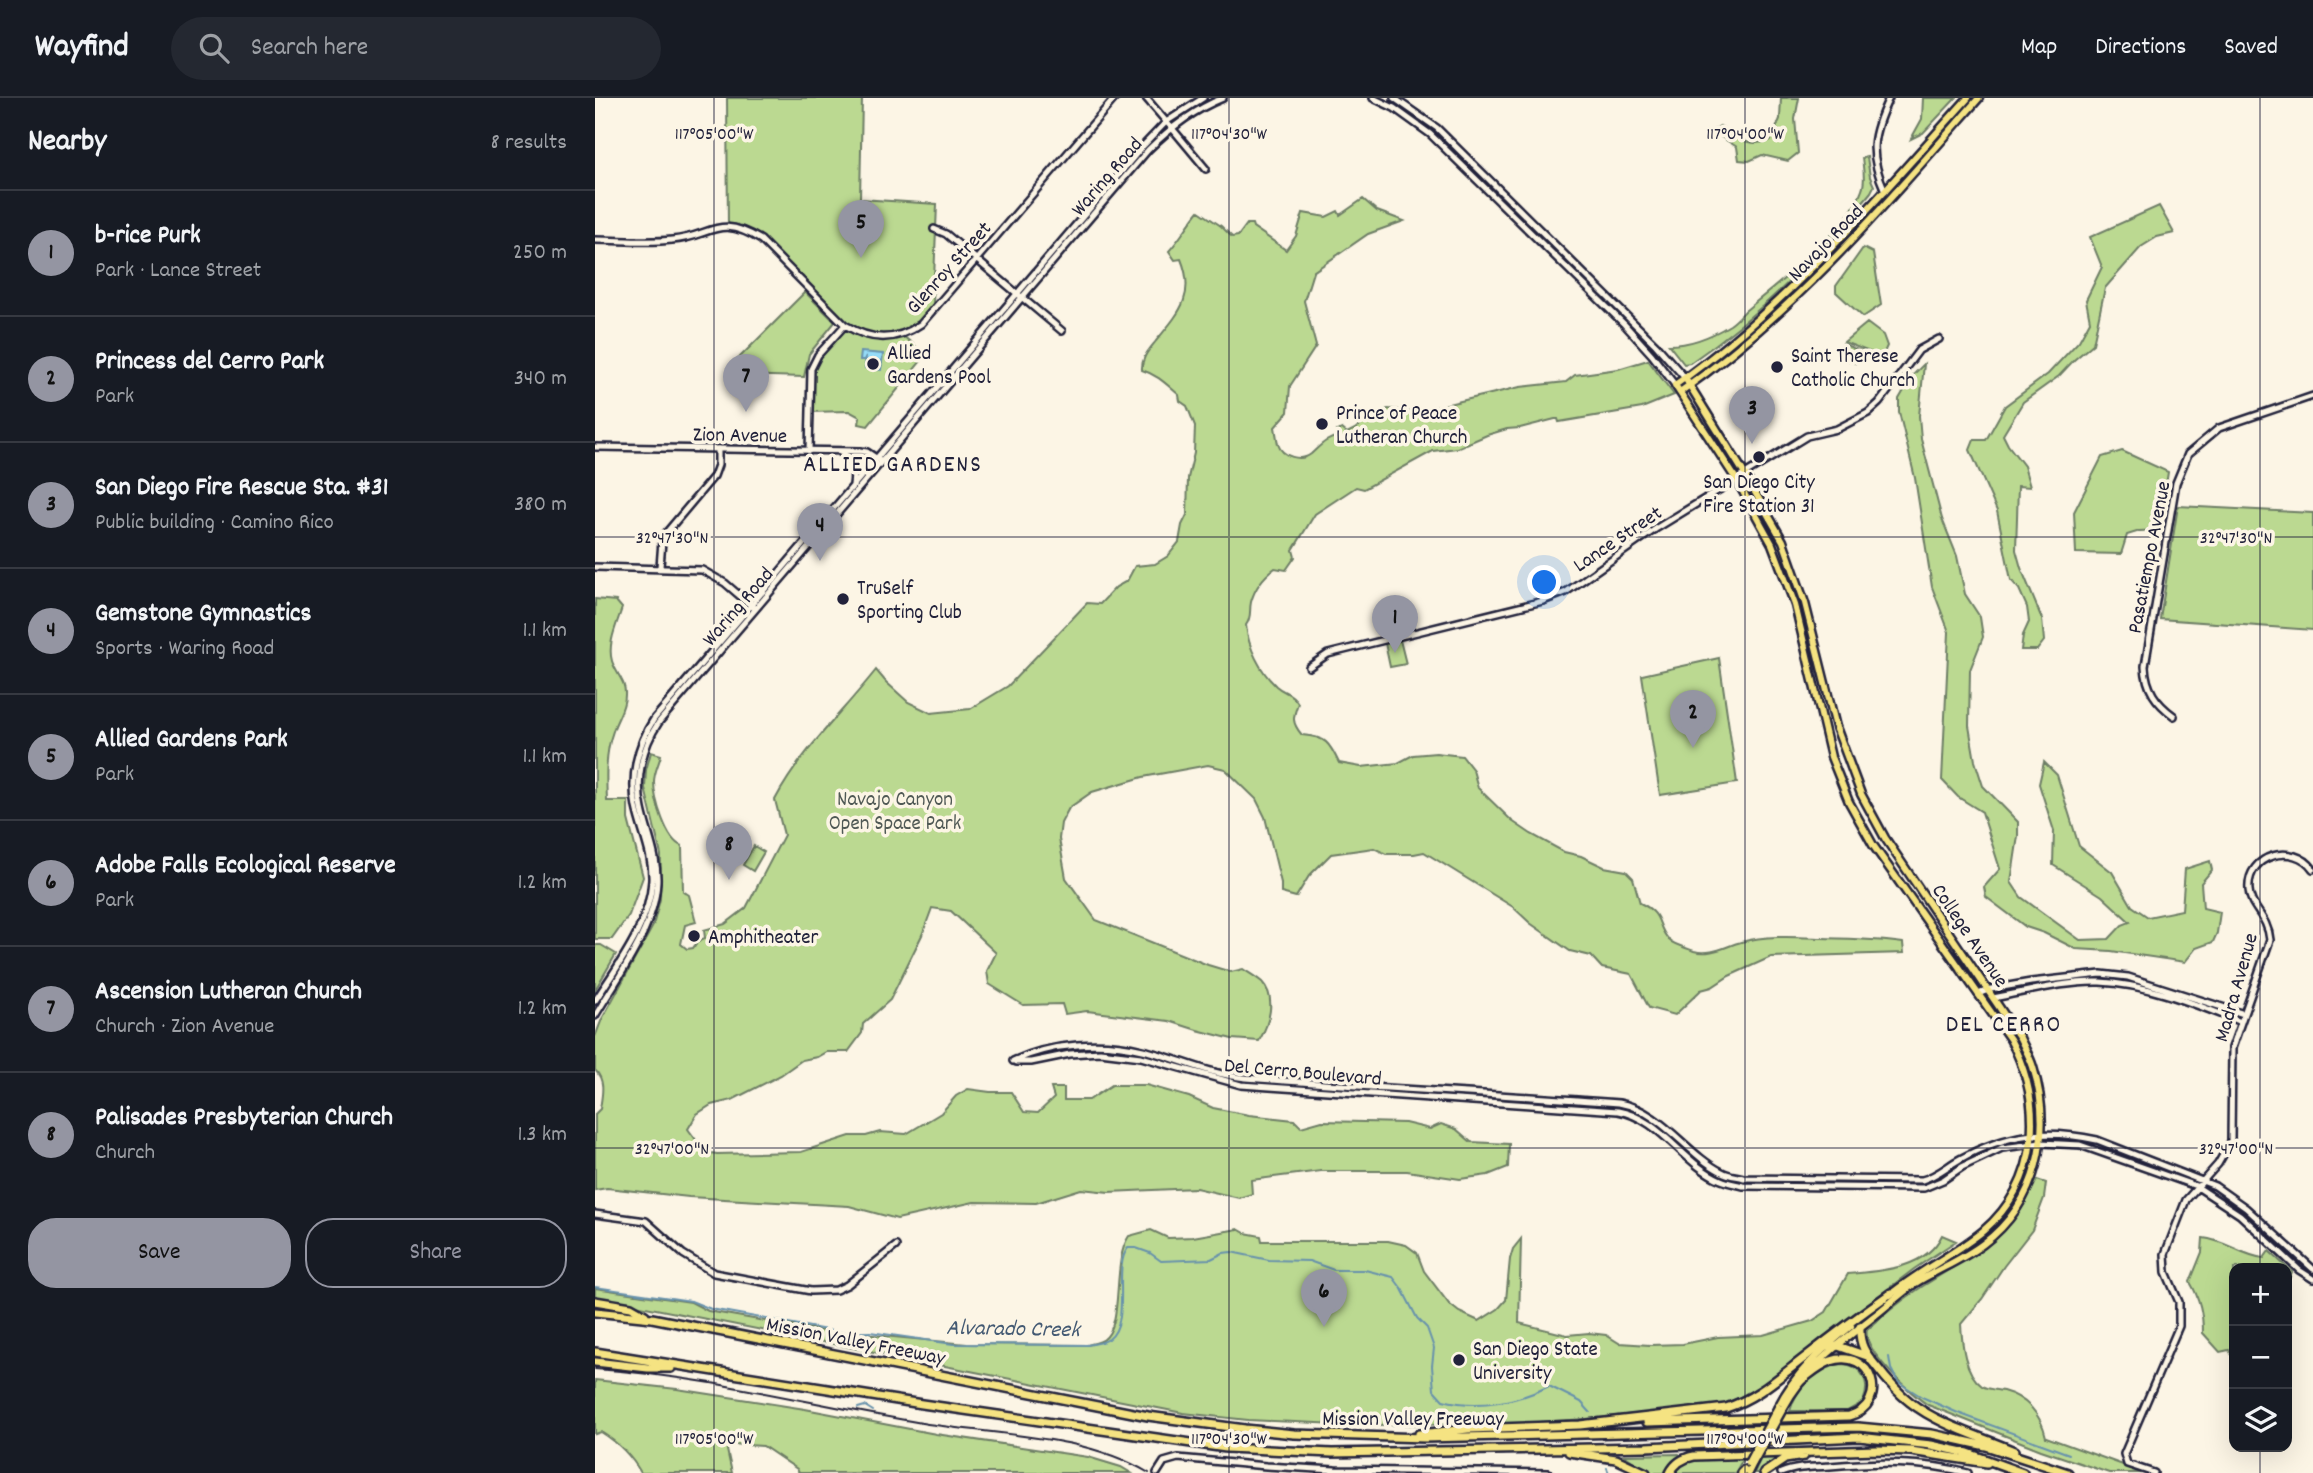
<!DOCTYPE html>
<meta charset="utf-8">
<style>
:root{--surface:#171b24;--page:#242831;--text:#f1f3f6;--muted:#9ea1a6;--line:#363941;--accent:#9495a2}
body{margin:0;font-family:Dekko,sans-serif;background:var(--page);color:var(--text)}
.controls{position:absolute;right:21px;bottom:21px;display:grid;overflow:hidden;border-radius:14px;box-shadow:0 7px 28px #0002}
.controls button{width:63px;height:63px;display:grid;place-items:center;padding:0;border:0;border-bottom:2px solid var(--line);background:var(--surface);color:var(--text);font:35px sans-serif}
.you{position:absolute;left:950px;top:485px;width:24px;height:24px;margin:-18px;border:5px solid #fff;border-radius:50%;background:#1a73e8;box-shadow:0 0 0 10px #1a73e833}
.badge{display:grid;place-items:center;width:46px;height:46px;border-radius:50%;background:var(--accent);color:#111;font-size:23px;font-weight:700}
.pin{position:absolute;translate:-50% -58px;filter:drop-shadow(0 2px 4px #0008)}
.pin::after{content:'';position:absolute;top:37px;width:24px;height:21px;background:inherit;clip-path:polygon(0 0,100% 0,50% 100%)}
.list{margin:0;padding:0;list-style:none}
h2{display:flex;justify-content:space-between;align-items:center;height:91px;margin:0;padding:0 28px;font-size:30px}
h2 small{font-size:23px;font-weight:400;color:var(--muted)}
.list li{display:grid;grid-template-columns:46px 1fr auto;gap:21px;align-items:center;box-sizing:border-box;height:126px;padding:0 28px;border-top:2px solid var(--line)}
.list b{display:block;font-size:26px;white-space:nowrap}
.list p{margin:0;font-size:23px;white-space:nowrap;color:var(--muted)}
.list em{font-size:23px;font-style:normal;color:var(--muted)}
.actions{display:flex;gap:14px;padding:21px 28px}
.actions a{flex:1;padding:16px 0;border:2px solid var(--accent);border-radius:28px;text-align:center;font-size:24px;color:var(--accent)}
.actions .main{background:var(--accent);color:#111}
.icon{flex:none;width:38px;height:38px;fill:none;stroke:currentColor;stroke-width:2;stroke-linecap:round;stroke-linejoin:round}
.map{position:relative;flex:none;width:1718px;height:1375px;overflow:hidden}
header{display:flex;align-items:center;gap:42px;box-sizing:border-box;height:98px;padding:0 35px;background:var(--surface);border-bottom:2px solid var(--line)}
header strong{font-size:33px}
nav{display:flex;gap:38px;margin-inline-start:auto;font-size:24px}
.search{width:490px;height:63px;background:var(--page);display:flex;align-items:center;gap:18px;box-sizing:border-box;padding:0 24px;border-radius:38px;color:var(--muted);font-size:26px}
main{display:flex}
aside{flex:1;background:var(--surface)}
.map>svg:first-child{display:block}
.green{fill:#bbd991;stroke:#6e7e66;stroke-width:2}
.water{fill:#95dcf7;stroke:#6792ac;stroke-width:2}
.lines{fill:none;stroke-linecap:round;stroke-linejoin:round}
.stream{stroke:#6792ac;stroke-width:2}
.tertiary-casing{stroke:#22223b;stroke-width:10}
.secondary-casing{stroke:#22223b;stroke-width:10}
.primary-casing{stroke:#22223b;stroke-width:11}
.motorway-casing{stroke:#22223b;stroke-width:12}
.tertiary{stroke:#fcf5e5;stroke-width:5}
.secondary{stroke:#fcf5e5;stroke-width:5}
.primary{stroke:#f5e382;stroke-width:6}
.motorway{stroke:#f5e382;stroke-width:7}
.tram{stroke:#22223b;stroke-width:2}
.primary-bridge-casing{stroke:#22223b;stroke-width:11;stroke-linecap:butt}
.primary-bridge{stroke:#f5e382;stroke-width:6}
.ticks{fill:none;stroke:#22223b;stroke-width:2;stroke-opacity:0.45}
.poi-dot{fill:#22223b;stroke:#fcf5e5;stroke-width:2.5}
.labels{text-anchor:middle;stroke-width:7;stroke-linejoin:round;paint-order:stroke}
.street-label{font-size:21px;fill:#22223b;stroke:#fcf5e5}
.poi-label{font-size:21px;fill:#22223b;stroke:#fcf5e5;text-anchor:start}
.park-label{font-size:21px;fill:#505955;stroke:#fcf5e5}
.water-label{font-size:23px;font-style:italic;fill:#445a73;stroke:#fcf5e5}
.quarter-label{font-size:24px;letter-spacing:2px;fill:#22223b;stroke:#fcf5e5}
.ticks-label{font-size:18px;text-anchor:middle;fill:#22223b;stroke:#fcf5e5;stroke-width:7;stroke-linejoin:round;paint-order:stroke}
</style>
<header>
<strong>Wayfind</strong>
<div class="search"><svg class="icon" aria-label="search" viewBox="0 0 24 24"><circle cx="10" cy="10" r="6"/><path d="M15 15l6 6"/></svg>Search here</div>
<nav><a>Map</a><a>Directions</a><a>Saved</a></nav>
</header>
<main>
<aside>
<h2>Nearby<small>8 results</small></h2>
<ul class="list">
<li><span class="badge">1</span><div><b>b-rice Purk</b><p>Park · Lance Street</p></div><em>250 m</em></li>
<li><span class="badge">2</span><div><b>Princess del Cerro Park</b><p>Park</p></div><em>340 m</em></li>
<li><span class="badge">3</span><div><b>San Diego Fire Rescue Sta. #31</b><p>Public building · Camino Rico</p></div><em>380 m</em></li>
<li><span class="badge">4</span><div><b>Gemstone Gymnastics</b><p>Sports · Waring Road</p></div><em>1.1 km</em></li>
<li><span class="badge">5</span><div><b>Allied Gardens Park</b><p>Park</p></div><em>1.1 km</em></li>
<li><span class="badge">6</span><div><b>Adobe Falls Ecological Reserve</b><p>Park</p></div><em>1.2 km</em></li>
<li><span class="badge">7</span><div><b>Ascension Lutheran Church</b><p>Church · Zion Avenue</p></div><em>1.2 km</em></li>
<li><span class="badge">8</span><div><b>Palisades Presbyterian Church</b><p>Church</p></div><em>1.3 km</em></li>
</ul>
<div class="actions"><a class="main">Save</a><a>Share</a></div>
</aside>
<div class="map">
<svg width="1718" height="1375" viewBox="0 0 1718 1375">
<rect width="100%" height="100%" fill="#fcf5e5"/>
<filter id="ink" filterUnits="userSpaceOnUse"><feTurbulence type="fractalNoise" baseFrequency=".0143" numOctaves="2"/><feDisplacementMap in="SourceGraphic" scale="14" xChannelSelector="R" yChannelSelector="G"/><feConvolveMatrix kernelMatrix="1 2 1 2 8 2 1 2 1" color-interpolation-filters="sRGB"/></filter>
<g filter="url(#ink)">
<!-- green -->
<path class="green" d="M132,0H267L265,101L342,106L338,206L329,223L307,237L331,257L273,328L264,326L265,319L254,313L215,314L217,269L250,227L165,142L133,130Z
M1186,0H1204L1200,21L1203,55L1193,63L1167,57L1154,63L1144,62L1142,49L1117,33L1125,28C1144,41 1153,50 1176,42L1185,21Z
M1328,0H1361L1328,35L1316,41L1327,21Z
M1272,59L1275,79L1279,88L1276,94C1223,159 1164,218 1095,265L1089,266L1074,247C1095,247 1117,238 1135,227C1141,223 1146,217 1151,212C1183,186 1254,131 1267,92C1271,82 1268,70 1267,60Z
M768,101L782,113L809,123L773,136L718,174L709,203L721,248L695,288L693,314L680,329C681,335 682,341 683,346C687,359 706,364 716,356C726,347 730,341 744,338L742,333L747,331L752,335L760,331L774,319L793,311L816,313L832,311L925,289L971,284L980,277L1023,271L1053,262L1079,297L1047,310L964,324L963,321H960L925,330L912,331L892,337L862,350L838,353L769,391L761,389L720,416L698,452L700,459L691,472L680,470C668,479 660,489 656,504C654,513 657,519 651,527C653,549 665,573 681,588C690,596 695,593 703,605C698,619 696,624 707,637C731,639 734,644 744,665L766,669L803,665L818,657L841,655L867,658L878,672L883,690L917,723L936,736L969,754L986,758L1009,769L1031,773L1038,780L1045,805C1070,817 1060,827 1074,842C1079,847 1092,850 1099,853C1115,858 1131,848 1146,844C1173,837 1200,839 1227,840C1254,841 1281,841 1308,845L1309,855L1176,859L1134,878L1117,889L1106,892L1080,917L1054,910L1036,876L1007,870L996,858L975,853L935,825L918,809L829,754L819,756H791L779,750L736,756L714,778L701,799L686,795V785L670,719L661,701L630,671L613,667L548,679L497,694L474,710L466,725L464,741L471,780L501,822L613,867L636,874L648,871C654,875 661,879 667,884C682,900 674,926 664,943L637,941L602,932L574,923L492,913L470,916L467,906L428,907L394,886L392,873L401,855L356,813L337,810L327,837L295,902L268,926L267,935L253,954H231L222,959L207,962L186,977L137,1002L116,1007L102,1016L93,1031L110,1054L122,1056L206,1054L255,1038H271L285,1034L311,1036L346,1015L361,998L373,991L395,994H416L429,1014L443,1015L459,1000L456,990H469V1002H494L517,987H551L594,999L618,1010L654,1017L699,1022L706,1029L727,1023L810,1025L835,1031L846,1026L861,1031L876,1044L914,1046L913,1069L893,1077L865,1081L812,1073H726L656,1082L657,1096L644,1100L601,1090L514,1094L486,1091L441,1105L379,1104L302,1121L254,1108L94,1099L12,1090L0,1092V1016L5,1011C7,997 11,983 0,972V939L7,921L58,828L65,801L66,757L50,690L51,672L56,654L66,657C64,666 59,674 59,684C59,700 71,743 87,748L88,793L94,797L101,824L90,827L86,846L92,851L98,850L103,843L110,840L109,832L130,826L151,810L189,737L180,702C206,653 247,615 281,572L291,584L313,604L336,615L375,611L413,588L492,505L505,506L521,489L532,483L540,468L560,466L573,458L584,444L587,427L592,417L593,380L599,355L600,328L592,308L585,303L584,297C572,287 563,277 547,272C546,260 554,252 561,243C584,215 601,198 586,161L580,162L574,153C586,140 593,126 604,113L626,128L637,139L643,138L652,126H657L658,129L691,152L701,138L708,115L731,119L743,113L745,117Z
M1564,108L1579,135L1562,139L1546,149L1510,190L1498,246L1479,262L1464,278L1428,304L1408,337L1413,347L1429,368L1435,389L1423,388L1421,452L1426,470L1447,521L1449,543L1442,552H1426L1428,537L1434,524L1432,509L1424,491L1416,482L1402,413L1375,352L1379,342H1391L1410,308L1453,276L1484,243L1495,223L1491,202L1507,169L1495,139Z
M1268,150L1278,155L1286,207L1268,219L1241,194V188Z
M210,194L240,224L214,256L209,279L139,277V265Z
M1272,225L1288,237L1292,248L1287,259L1249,244Z
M1248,246L1265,253L1260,265L1243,258Z
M1329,266L1324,318L1326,341L1347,421L1362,458L1370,496L1385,519L1388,539L1375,572L1374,628L1380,663L1388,688L1423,724V738L1416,784L1426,799L1485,842L1514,841L1527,827L1535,824L1507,798L1458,767L1459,733L1444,686L1449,664L1462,677L1484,748L1517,774L1537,808L1553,819L1587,812L1590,771L1615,763L1617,772L1606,785L1608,810L1625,814L1622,835L1618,844L1601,850L1590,864L1516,853L1481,851L1449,835L1431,829L1391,799L1389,789L1405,771L1387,714L1363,699L1347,682L1354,534L1337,489L1320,380L1304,314V301L1318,277Z
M1527,353L1573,374L1564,432L1545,433L1532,437L1526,456L1481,455L1479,414L1507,359Z
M1583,408L1718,415V532L1565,521Z
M0,501L21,503L27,510C22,526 12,546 17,563C21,576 31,583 30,597C30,611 22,620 18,633C10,655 11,679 12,703H33V721L48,779L34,817L17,841H0Z
M805,542L811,566L795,569L790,545Z
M1124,560L1142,685L1065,697L1047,577Z
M159,748L169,754L158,773L148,767Z
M0,847H6L21,856L0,892Z
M1442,1082L1451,1085L1449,1100L1437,1132L1409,1168L1387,1201L1366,1226C1367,1245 1369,1275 1387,1288C1391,1291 1402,1292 1408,1293C1431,1299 1446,1316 1451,1339L1550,1375H1514L1446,1352L1333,1307C1317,1297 1267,1252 1272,1232C1290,1216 1308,1201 1328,1188C1383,1152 1411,1145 1442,1082Z
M643,1131L650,1135L666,1138L667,1143H793L811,1147L822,1155L829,1173L854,1206L864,1214L884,1223L903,1211L911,1202L915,1161L918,1151L926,1141L924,1225L972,1237L994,1235L1011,1237L1024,1245L1055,1247L1088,1246L1123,1239L1168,1237L1217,1223L1231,1214L1253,1176C1286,1173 1331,1171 1347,1137L1361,1143L1319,1171L1159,1293L1129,1306L1110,1309L991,1321L912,1326L766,1327L653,1322L588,1315L0,1199V1190L96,1204L113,1213L250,1237L267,1236L372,1246L492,1247C497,1246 504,1244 508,1242C530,1228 516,1164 534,1138L556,1132L573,1140L598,1139Z
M1608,1140C1630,1142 1647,1158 1669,1160L1674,1153L1697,1174L1692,1186V1170H1639V1261L1634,1252L1625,1254L1608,1235C1608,1216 1605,1201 1595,1184L1607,1154Z
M1247,1266C1268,1267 1276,1285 1268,1304L1252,1313H1195C1201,1289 1223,1270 1247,1266Z
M0,1282L82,1291L210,1311L341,1336L493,1359L526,1369L536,1375H204L202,1371L168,1348L136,1346L132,1352L137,1375H46C37,1359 22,1344 6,1334L0,1336Z
M1084,1356L1086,1359L1073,1375H1055L1029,1357Z
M1149,1359L1140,1375H1080L1087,1366L1094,1362Z
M1187,1359L1166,1375H1159L1166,1360Z"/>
<!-- water -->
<path class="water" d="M266,254L288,256L286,272L270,270L271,258L269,262H265Z"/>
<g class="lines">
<!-- stream -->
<path class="stream" d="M0,1189L96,1203L116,1211L248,1235L275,1234L358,1246L492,1247C499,1246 508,1245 514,1241C537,1223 517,1168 533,1150H541L555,1155L566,1163L616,1161L628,1155L636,1154L674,1162L714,1163L739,1172H770L798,1179L807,1191L822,1220L832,1230L839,1250L837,1268L839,1292L848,1302C882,1311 923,1304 954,1288L986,1304L995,1314
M1294,1259L1296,1271L1303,1284L1327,1299L1363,1315L1474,1356
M263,1310L270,1308L278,1313
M1012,1370L1014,1375"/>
<defs>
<path id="tertiary" d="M576,29L611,71
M1290,93C1273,55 1277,36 1294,0
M339,131L351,136L467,233
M0,142C25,142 52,145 77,142C117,139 122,115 166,142L250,227C276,243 300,244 326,226L520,0
M214,353L216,271L223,257L250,227
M0,469L107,472L130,485L159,510
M65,469L67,443L71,435L119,378L123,367V351
M714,569L733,556L948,503L971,494L1062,430L1212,338L1242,331L1273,315L1284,305L1324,252L1344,241
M1579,618C1561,605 1551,591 1550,568L1581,385L1593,356L1624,330L1718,298
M1383,896L1396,891L1436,884L1506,876L1533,879L1649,916
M1398,900C1432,894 1470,883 1505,884C1553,886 1602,907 1646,924
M418,963C457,945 507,942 548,952C582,960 616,977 651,980C775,990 900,996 1024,1005C1067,1013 1090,1055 1127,1074C1134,1078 1142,1078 1149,1080L1327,1082C1342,1078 1352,1068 1365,1061C1412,1035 1451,1031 1502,1042L1620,1088L1651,1110L1718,1171
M421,964H436L475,956L505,954L546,959L646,987L1023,1013C1065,1020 1088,1066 1126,1082C1133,1085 1141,1086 1148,1088L1329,1090L1348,1082L1367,1069L1407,1050L1446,1045L1485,1047L1601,1088L1645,1117L1704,1172L1718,1181
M0,1116L51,1123L88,1156L119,1175L216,1193L241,1192L252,1187L301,1148
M562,1375L569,1364L583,1360L671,1368L740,1372L954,1375
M1186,1375C1201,1369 1218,1369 1235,1368C1281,1364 1327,1363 1373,1375
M1559,1375L1532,1366L1529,1356L1584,1228V1204L1571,1174L1570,1156L1591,1102L1623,1066L1636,1043L1637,950L1675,842C1673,818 1655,810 1654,792C1651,756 1699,744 1718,771"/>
<path id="secondary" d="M551,0L574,27
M778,0L799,10L835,36L1029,226L1057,257L1080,287
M799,0L842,30L1061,247L1090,280
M0,349L265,353L272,354L284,362
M245,354C259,362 260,372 258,387
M0,903C23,867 55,826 57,782C58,757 46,733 41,709C35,679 42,647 59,621L549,47L571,24L608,0
M0,918C23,879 60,830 62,784C63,758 52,735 47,711C40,681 47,649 64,624L553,52C575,30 598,12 628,0"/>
<path id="primary" d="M1090,280L1149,375L1188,443L1210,505L1241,629L1266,696L1290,740L1425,940C1429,949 1435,959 1438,969C1458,1033 1443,1105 1388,1146C1367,1162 1341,1172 1319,1186C1305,1196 1291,1209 1278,1219C1244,1246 1209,1271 1189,1309
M1085,294C1201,213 1291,106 1384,0
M1295,1197C1324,1173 1360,1156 1388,1133C1446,1083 1449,1005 1415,941L1278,747L1254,704L1236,659L1200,507L1177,446L1141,381L1080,287C1193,207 1281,102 1373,0
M1183,1309C1201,1274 1226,1252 1256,1228
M1153,1375L1158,1365"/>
<path id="motorway" d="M0,1203L36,1209L50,1217
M0,1214L57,1220L553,1318L650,1331L699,1336L830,1340L1263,1329L1337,1336L1391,1348L1473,1375
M1265,1229C1264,1246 1270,1255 1281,1268C1291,1281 1302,1294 1315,1304C1344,1327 1385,1338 1419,1353
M1230,1249L1243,1248L1272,1258
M0,1254L327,1306L631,1350L737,1355L1051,1349L1264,1339L1336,1347L1373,1355L1428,1375
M0,1264L53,1270H76
M1052,1324L1254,1318C1296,1306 1277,1249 1236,1263C1224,1267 1214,1277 1204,1284
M824,1336L873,1331L985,1327L1131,1310C1162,1300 1183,1280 1209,1260C1237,1238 1266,1216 1296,1195
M974,1354L1021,1361L1051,1375
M1075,1375C1080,1365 1088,1360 1099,1358L1282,1352L1316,1353L1392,1365
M1146,1375L1149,1372
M1169,1375L1190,1361L1209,1358"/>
</defs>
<!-- tertiary casing -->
<use href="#tertiary" class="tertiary-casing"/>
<!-- secondary casing -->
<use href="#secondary" class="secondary-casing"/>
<!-- primary casing -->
<use href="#primary" class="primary-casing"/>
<!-- motorway casing -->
<use href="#motorway" class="motorway-casing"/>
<!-- tertiary -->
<use href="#tertiary" class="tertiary"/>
<!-- secondary -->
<use href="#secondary" class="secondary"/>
<!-- primary -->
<use href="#primary" class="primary"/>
<!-- motorway -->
<use href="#motorway" class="motorway"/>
<!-- tram -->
<path class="tram" d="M0,1271C111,1278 218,1307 327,1325C403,1338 486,1335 554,1375"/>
<defs>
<path id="primary-bridge" d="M1153,1365L1183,1309
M1158,1365L1189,1309"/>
</defs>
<!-- primary-bridge casing -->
<use href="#primary-bridge" class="primary-bridge-casing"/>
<!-- primary-bridge -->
<use href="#primary-bridge" class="primary-bridge"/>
</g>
</g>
<!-- ticks -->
<path class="ticks" d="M119,0V1375M634,0V1375M1150,0V1375M1665,0V1170M0,439H1718M0,1050H1718M1665,1349V1375"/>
<!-- markers -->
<g class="poi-dot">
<circle cx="278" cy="266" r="7"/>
<circle cx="1182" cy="269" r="7"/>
<circle cx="727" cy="326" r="7"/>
<circle cx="1164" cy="359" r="7"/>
<circle cx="248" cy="501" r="7"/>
<circle cx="99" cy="838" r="7"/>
<circle cx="864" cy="1262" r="7"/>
</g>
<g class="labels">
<!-- street labels -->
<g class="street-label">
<text transform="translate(511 78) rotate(-49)" y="7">Waring Road</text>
<text transform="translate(1230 144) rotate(-46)" y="7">Navajo Road</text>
<text transform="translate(353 169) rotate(-48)" y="7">Glenroy Street</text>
<text transform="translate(145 336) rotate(1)" y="7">Zion Avenue</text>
<text transform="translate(1022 440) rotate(-34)" y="7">Lance Street</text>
<text transform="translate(1553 459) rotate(-79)" y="7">Pasatiempo Avenue</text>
<text transform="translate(142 508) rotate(-49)" y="7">Waring Road</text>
<text transform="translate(1376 837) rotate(56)" y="7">College Avenue</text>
<text transform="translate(1640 889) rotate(-74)" y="7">Madra Avenue</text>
<text transform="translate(708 973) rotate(5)" y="7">Del Cerro Boulevard</text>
<text transform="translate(261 1242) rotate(11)" y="7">Mission Valley Freeway</text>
<text x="818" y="1327">Mission Valley Freeway</text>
</g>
<!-- poi labels -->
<g class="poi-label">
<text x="292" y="261">Allied<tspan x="292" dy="24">Gardens Pool</tspan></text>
<text x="1196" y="264">Saint Therese<tspan x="1196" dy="24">Catholic Church</tspan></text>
<text x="741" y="321">Prince of Peace<tspan x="741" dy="24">Lutheran Church</tspan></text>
<text x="1164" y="390" text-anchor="middle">San Diego City<tspan x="1164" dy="24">Fire Station 31</tspan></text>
<text x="262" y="496">TruSelf<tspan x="262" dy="24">Sporting Club</tspan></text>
<text x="113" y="845">Amphitheater</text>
<text x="878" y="1257">San Diego State<tspan x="878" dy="24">University</tspan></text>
</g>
<!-- park labels -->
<g class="park-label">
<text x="300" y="707">Navajo Canyon<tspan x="300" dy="24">Open Space Park</tspan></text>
</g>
<!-- water labels -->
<g class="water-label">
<text transform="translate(418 1229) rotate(1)" y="8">Alvarado Creek</text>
</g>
<!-- quarter labels -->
<g class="quarter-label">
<text x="298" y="373">ALLIED GARDENS</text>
<text x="1409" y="933">DEL CERRO</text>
</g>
</g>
<g class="ticks-label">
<text x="119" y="41">117°05'00"W</text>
<text x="634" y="41">117°04'30"W</text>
<text x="1150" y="41">117°04'00"W</text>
<text x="77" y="445">32°47'30"N</text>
<text x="1641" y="445">32°47'30"N</text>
<text x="77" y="1056">32°47'00"N</text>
<text x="1641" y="1056">32°47'00"N</text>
<text x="119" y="1346">117°05'00"W</text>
<text x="634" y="1346">117°04'30"W</text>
<text x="1150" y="1346">117°04'00"W</text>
</g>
</svg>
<div class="controls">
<button>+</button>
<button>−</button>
<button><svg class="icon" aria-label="layers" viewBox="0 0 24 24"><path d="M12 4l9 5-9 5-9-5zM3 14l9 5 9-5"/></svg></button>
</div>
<div class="you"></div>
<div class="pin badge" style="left:800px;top:555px">1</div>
<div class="pin badge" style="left:1098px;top:650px">2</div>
<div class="pin badge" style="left:1157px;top:346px">3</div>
<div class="pin badge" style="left:225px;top:463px">4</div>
<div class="pin badge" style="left:266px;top:160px">5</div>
<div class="pin badge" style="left:729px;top:1229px">6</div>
<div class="pin badge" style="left:151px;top:314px">7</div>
<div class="pin badge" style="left:134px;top:782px">8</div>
</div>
</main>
